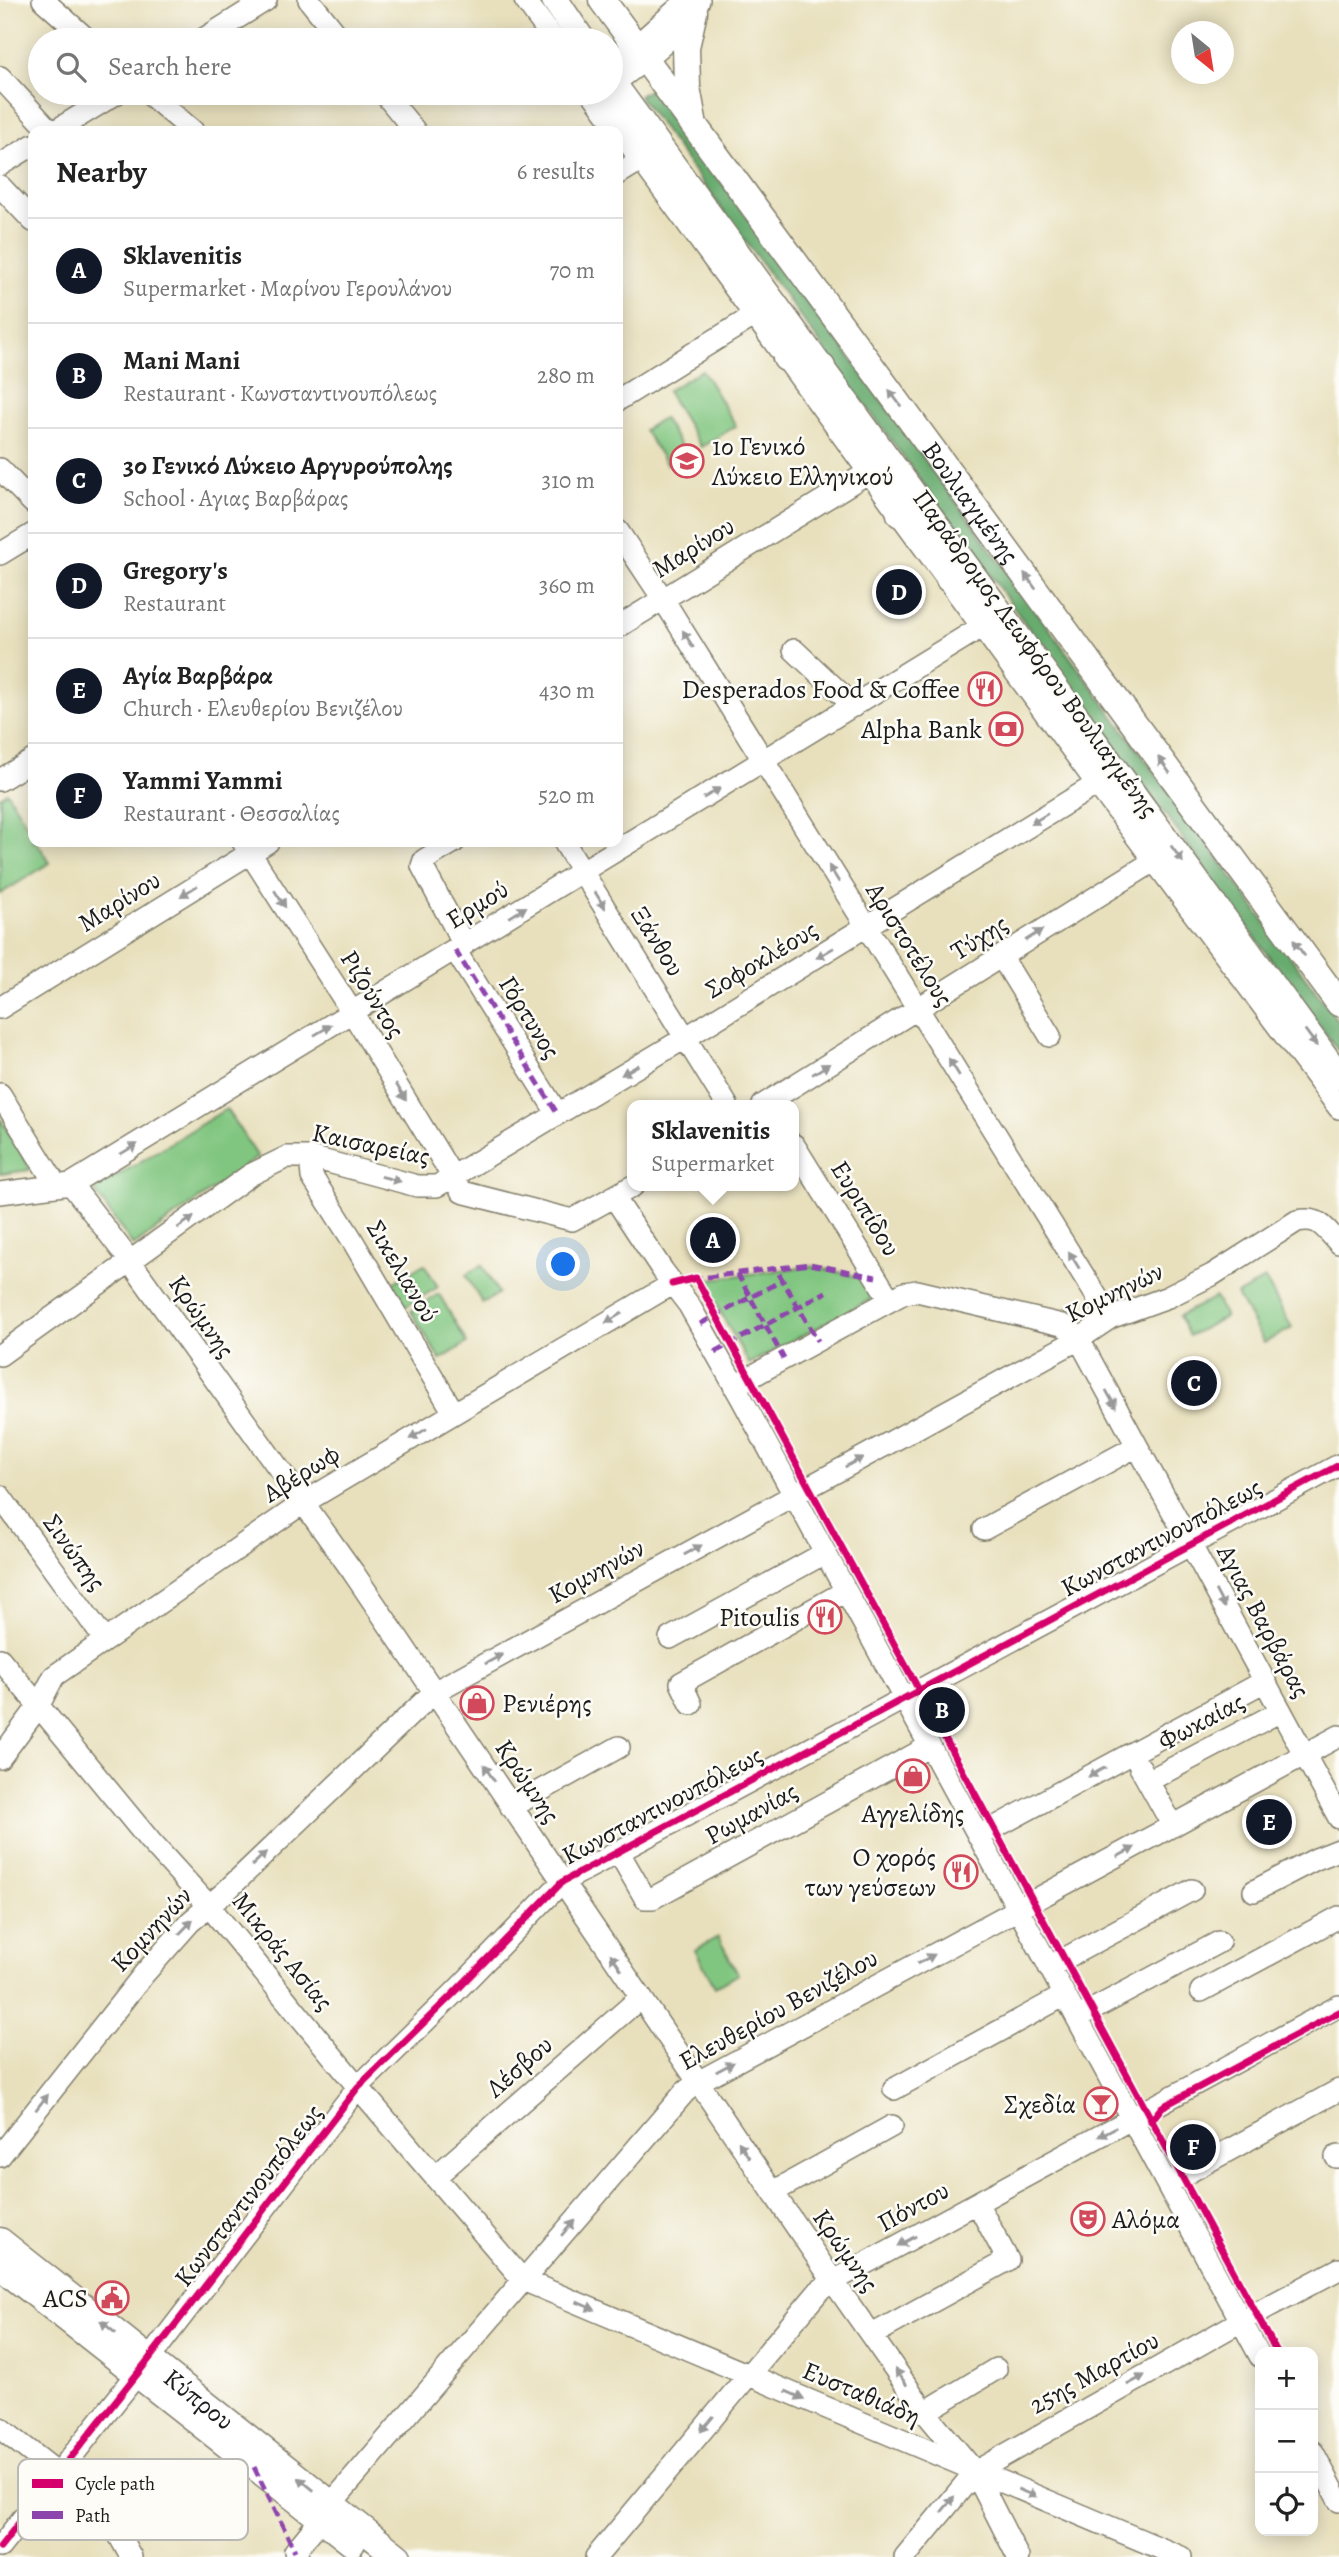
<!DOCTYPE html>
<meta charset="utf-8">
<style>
:root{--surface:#fff;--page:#f2f2f2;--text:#222;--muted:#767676;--line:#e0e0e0;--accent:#111827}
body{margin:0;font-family:Alegreya,serif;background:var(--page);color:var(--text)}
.controls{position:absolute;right:21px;bottom:21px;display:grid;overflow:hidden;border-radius:14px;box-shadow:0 4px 18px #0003}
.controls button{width:63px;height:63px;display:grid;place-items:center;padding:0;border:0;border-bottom:2px solid var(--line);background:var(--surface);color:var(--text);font:35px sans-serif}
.compass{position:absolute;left:1171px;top:21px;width:63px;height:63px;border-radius:50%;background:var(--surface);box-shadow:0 4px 18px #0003;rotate:150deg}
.you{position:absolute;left:564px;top:1265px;width:24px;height:24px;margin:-18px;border:5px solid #fff;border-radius:50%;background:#1a73e8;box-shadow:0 0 0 10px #1a73e833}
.badge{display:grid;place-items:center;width:46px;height:46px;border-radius:50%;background:var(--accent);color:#fff;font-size:23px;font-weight:700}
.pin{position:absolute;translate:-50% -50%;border:4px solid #fff;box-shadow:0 2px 7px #0006}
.popup{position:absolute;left:627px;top:1100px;width:172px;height:91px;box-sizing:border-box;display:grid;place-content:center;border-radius:14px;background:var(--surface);filter:drop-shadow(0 2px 5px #0005);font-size:23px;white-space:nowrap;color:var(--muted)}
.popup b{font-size:26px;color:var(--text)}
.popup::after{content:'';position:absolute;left:50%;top:100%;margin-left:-14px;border:14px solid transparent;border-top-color:var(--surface)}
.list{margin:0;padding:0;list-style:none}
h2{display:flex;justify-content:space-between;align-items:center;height:91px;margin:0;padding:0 28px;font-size:30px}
h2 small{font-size:23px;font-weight:400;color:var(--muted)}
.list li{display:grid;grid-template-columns:46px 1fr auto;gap:21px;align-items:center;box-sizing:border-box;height:105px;padding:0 28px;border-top:2px solid var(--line)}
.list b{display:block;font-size:26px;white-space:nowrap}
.list p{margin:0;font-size:23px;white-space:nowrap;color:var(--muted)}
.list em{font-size:23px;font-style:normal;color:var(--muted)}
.icon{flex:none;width:38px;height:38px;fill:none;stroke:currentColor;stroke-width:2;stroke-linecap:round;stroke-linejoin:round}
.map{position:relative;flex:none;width:1339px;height:2557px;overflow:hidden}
.search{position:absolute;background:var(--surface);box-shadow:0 4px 18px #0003;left:28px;top:28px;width:595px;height:77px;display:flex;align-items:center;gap:18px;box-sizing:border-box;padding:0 24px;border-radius:38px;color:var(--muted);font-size:26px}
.panel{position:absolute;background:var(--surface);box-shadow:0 4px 18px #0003;left:28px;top:126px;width:595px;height:721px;border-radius:14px}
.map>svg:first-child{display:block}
.green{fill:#81c680;stroke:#4e714e;stroke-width:2}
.forest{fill:#68ab6e;stroke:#426445;stroke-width:2}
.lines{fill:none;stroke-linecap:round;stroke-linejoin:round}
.minor-casing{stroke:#827e6c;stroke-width:24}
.major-casing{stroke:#827e6c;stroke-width:29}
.minor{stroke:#fff;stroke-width:21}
.major{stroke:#fff;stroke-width:26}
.quiet{stroke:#8e44ad;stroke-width:5;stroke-dasharray:10 5;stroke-linecap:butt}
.cycleway-casing{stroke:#fdfcf7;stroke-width:11}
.cycleway{stroke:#d6006c;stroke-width:7}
.oneway{fill:#999}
.labels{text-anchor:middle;stroke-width:5;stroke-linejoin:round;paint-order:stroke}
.poi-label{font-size:26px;fill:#1c1c1c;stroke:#fdfcf7;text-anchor:end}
.street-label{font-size:26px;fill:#1c1c1c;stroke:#fdfcf7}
.key{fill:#fdfcf7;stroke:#bab9b5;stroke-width:2}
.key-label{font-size:19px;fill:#1c1c1c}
</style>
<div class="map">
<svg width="1339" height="2557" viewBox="0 0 1339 2557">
<rect width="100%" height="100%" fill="#fdfcf7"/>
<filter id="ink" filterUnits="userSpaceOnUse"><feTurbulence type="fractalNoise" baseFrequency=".0143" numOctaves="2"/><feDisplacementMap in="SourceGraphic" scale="14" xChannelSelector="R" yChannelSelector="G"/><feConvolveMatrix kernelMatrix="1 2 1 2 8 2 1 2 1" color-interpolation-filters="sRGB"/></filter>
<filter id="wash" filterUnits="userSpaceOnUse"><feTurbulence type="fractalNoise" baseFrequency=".00686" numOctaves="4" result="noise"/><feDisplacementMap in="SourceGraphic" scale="28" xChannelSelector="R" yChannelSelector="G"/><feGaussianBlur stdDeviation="1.57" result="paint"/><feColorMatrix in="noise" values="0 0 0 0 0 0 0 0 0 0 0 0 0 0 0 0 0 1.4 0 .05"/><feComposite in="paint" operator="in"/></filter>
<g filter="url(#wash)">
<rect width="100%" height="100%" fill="#e8e0bd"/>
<!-- green -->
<path class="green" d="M702,370L736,426L701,447L667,391Z
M663,418L686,454L667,465L644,430Z
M7,792L33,835V842H37L50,863L0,894V797Z
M226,1109L258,1157L133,1246L94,1190Z
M0,1118L30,1168L29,1170L0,1174Z
M424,1264L438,1287L405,1307L391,1284Z
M482,1265L499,1294L482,1303L466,1275Z
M812,1266L864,1278L875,1297L749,1364L703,1280Z
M1265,1279L1292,1328L1264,1343L1237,1295Z
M439,1294L467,1343L440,1360L411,1311Z
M1215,1297L1225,1317L1189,1336L1179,1316Z
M718,1937L738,1974L715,1987L695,1950Z"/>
<!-- forest -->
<path class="forest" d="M650,89L703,164L718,178L1339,1023V1052L639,96Z"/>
</g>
<g filter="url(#ink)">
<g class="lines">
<defs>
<path id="minor" d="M43,0L88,40
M309,0L341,40
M525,0L554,40
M202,40L266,0
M611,65L635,47L683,4
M0,77L50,131
M611,85C637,66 687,30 699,0
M148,93L193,131
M384,93L415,131
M592,93L1097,784L1339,1108
M55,131L117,93
M0,165L33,145
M618,174L642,159
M0,186L33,221
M618,400L765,309
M0,469L33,503
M618,531L663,599L1110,1318
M0,554L33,534
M618,627L869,472
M794,650L854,706
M0,780L33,760
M243,842L352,1012L462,1192L572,1220L633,1186
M454,842L424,860L422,866L464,945
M564,842L727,1105
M455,950L557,1113
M1001,956L1050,1036
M0,1008L268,842
M0,1094L56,1185
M763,1105L1154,861
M794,1145L890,1300
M310,1157L312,1177L351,1238L454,1413
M71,1184L130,1261L353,1572L833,2281L925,2412L975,2472L1018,2557
M0,1193L71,1184L983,626
M614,1197L663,1271L689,1305L742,1399L1260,2356
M0,1355L250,1175L287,1157H310L417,1186H437L685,1038L1097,784
M734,1386L904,1293L917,1291L1062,1325L1070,1329L1079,1339L1339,1818
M0,1496L105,1640
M984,1529L1137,1446
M670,1638L825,1553
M0,1659L150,1841L209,1906L358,2087L523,2280L1181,2557
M691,1704L681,1683L846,1591
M0,1758L38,1707L54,1676L303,1503L672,1284
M1140,1767L1173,1826
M1148,1781L1281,1711
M511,1807L619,1747
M979,1836L1265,1681
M618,1851L645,1898H653L930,1746
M1254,1891L1316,1859L1339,1850
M1049,1967L1192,1890
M1201,1991L1339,1917
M1077,2018L1219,1942
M894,2089L1065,1995
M0,2156L144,1974L190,1922L224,1893L434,1692L1079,1339L1110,1318L1168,1297L1212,1275L1297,1221C1320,1216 1324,1228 1339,1243
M1336,2157L1339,2156
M435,2177L640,1998
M1167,2184L1339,2090
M773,2192L892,2126
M872,2335L1008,2260L977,2203
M925,2412L996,2369
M0,2428L105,2510L131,2557
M1313,2452L1339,2501
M331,2504L685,2092L698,2082L1339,1736
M0,2547L149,2359L358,2087L454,1993L562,1882L1339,1465
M298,2557L295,2551L321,2519
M596,2557L819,2291L833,2281L1339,2006
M905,2557L975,2472L1241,2321L1339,2269"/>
<g id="major">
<path d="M555,0L582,40"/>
<path id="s1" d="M602,0L1339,1003"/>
<path d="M611,81L1339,1076"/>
<path d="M693,120L687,87L686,47L694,12"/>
<path d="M786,358L822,367"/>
<path d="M892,469L900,514"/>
<path d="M949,579L988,598"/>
<path id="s2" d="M0,2241L398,2557"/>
<path d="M0,2266L352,2543"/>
</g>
</defs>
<!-- minor casing -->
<use href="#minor" class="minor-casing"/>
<!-- major casing -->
<use href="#major" class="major-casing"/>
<!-- minor -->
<use href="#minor" class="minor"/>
<!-- major -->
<use href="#major" class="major"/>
<!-- quiet -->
<path class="quiet" d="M455,950L557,1113
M737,1273L784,1359
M779,1274L818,1341
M692,1279L810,1264L876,1277
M700,1324L783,1280
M715,1352L826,1292
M254,2467L295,2551"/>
<defs>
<path id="cycleway" d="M672,1284L696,1278L1277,2352
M1151,2121L1162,2107L1339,2012
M0,2547L149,2359L358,2087L454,1993L562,1882L1339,1465"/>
</defs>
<!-- cycleway casing -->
<use href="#cycleway" class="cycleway-casing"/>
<!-- cycleway -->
<use href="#cycleway" class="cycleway"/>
</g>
<!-- one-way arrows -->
<defs><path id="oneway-solid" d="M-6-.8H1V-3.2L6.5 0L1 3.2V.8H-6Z" transform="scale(1.75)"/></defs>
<g class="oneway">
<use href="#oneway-solid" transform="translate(895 398) rotate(-126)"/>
<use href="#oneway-solid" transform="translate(1030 581) rotate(-126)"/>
<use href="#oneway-solid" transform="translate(688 639) rotate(-122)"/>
<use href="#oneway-solid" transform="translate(1164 765) rotate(-126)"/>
<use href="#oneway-solid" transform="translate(712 793) rotate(-31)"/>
<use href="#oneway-solid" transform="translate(1039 819) rotate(148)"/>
<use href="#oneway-solid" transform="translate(1177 854) rotate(54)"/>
<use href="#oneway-solid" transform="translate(834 874) rotate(-122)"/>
<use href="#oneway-solid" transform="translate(189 891) rotate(148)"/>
<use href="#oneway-solid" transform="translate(280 899) rotate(57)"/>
<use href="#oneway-solid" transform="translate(600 900) rotate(58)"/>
<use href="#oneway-solid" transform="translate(518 912) rotate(-32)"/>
<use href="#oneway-solid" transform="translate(1034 935) rotate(-32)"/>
<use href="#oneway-solid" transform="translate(1299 948) rotate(-126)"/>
<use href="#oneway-solid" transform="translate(825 953) rotate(149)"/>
<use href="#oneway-solid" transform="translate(323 1030) rotate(-31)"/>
<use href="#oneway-solid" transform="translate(1311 1038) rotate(54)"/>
<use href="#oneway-solid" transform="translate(954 1067) rotate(-122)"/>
<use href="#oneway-solid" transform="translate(821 1069) rotate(-32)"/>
<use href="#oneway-solid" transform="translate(630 1070) rotate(150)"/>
<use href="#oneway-solid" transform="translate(401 1092) rotate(59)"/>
<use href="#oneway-solid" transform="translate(129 1149) rotate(-31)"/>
<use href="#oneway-solid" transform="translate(391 1179) rotate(15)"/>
<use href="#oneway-solid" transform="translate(186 1222) rotate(-35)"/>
<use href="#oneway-solid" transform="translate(1074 1260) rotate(-122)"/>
<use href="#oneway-solid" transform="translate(614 1318) rotate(149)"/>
<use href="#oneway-solid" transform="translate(1111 1399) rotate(61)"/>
<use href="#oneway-solid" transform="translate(418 1434) rotate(149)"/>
<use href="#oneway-solid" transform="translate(854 1462) rotate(-29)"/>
<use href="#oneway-solid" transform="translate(693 1550) rotate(-29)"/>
<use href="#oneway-solid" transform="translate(1220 1599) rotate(62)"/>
<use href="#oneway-solid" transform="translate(494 1659) rotate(-29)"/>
<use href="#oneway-solid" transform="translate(1097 1772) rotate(151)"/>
<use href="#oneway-solid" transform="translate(489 1773) rotate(-124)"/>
<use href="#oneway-solid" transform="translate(1126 1852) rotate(-28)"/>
<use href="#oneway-solid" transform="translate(259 1859) rotate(-44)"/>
<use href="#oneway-solid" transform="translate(186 1927) rotate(-46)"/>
<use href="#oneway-solid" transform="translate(926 1959) rotate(-28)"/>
<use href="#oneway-solid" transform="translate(616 1962) rotate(-124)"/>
<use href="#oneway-solid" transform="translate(725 2067) rotate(-28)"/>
<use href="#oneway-solid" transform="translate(42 2102) rotate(-52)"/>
<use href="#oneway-solid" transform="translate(1107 2132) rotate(152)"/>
<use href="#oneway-solid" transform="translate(744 2150) rotate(-124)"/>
<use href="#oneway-solid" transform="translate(568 2228) rotate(-49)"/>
<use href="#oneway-solid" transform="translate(907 2241) rotate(151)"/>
<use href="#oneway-solid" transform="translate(586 2306) rotate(23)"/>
<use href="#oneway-solid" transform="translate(108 2327) rotate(-141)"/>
<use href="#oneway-solid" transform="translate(901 2377) rotate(-125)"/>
<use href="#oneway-solid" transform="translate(1136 2380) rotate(-29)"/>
<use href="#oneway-solid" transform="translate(795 2395) rotate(23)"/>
<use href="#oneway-solid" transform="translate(707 2424) rotate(130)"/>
<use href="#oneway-solid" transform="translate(306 2484) rotate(-141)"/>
<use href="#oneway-solid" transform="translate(1027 2493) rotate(23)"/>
<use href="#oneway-solid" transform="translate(948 2504) rotate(-51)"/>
</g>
</g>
<!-- icons -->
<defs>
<symbol id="school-ring" viewBox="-11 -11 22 22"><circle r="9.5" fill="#fdfcf7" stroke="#d1495b" stroke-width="1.5"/><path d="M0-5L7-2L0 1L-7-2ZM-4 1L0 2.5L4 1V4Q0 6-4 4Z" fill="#d1495b"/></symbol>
<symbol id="restaurant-ring" viewBox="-11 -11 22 22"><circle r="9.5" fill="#fdfcf7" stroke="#d1495b" stroke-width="1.5"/><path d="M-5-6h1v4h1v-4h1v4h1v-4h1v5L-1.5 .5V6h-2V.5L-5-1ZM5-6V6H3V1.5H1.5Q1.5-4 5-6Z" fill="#d1495b"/></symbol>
<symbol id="bank-ring" viewBox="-11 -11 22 22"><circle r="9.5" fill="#fdfcf7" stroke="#d1495b" stroke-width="1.5"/><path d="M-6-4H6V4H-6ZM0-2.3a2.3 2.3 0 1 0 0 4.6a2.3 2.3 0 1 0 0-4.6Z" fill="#d1495b"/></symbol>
<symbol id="shop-ring" viewBox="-11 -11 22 22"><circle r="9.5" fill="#fdfcf7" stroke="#d1495b" stroke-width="1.5"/><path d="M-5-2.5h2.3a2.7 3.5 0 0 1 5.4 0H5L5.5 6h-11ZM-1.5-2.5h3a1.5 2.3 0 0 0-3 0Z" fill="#d1495b"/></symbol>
<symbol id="bar-ring" viewBox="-11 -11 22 22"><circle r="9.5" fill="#fdfcf7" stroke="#d1495b" stroke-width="1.5"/><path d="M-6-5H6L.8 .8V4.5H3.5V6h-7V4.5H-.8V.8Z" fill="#d1495b"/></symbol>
<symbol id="theatre-ring" viewBox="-11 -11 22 22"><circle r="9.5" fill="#fdfcf7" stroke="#d1495b" stroke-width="1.5"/><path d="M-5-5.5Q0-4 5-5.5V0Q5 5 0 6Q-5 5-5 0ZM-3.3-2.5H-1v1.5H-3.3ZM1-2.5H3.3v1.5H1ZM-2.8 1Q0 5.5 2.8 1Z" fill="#d1495b"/></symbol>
<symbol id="civic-ring" viewBox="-11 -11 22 22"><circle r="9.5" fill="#fdfcf7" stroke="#d1495b" stroke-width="1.5"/><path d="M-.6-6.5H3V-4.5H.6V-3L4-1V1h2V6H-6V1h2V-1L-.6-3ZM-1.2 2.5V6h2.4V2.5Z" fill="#d1495b"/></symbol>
</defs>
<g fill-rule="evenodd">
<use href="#school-ring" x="668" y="442" width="38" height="38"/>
<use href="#restaurant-ring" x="966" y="670" width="38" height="38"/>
<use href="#bank-ring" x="987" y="710" width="38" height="38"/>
<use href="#restaurant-ring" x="806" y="1598" width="38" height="38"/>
<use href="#shop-ring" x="458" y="1684" width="38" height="38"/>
<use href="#shop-ring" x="894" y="1757" width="38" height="38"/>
<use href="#restaurant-ring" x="942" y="1853" width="38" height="38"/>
<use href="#bar-ring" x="1082" y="2085" width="38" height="38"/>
<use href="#theatre-ring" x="1069" y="2200" width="38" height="38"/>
<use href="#civic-ring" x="93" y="2279" width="38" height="38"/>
</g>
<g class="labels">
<!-- poi labels -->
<g class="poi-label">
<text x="712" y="455" text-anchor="start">1ο Γενικό<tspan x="712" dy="30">Λύκειο Ελληνικού</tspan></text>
<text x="960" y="698">Desperados Food &amp; Coffee</text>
<text x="982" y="738">Alpha Bank</text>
<text x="800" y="1626">Pitoulis</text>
<text x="502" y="1712" text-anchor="start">Ρενιέρης</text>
<text x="913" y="1822" text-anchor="middle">Αγγελίδης</text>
<text x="936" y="1866">Ο χορός<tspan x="936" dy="30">των γεύσεων</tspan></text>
<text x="1076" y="2113">Σχεδία</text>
<text x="1112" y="2228" text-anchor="start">Αλόμα</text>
<text x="88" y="2307">ACS</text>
</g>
<!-- street labels -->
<g class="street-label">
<text dy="9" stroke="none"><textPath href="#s1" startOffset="623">Βουλιαγμένης</textPath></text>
<text transform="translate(693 547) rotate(-32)" y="9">Μαρίνου</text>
<text transform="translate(1036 653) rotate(54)" y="9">Παράδρομος Λεωφόρου Βουλιαγμένης</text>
<text transform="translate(119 901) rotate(-32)" y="9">Μαρίνου</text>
<text transform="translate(477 904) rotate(-32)" y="9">Ερμού</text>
<text transform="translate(979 937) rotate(-32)" y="9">Τύχης</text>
<text transform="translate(658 941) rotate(58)" y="9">Ξάνθου</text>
<text transform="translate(910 944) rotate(58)" y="9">Αριστοτέλους</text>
<text transform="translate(761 959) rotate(-31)" y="9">Σοφοκλέους</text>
<text transform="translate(373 994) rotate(58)" y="9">Ριζούντος</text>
<text transform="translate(530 1017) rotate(58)" y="9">Γόρτυνος</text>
<text transform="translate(371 1144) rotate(12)" y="9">Καισαρείας</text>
<text transform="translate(866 1208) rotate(58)" y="9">Ευριπίδου</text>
<text transform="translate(403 1271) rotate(59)" y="9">Σικελιανού</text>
<text transform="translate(1114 1292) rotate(-26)" y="9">Κομνηνών</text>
<text transform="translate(202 1316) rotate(55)" y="9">Κρώμνης</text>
<text transform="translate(301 1473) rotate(-32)" y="9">Αβέρωφ</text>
<text transform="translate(1161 1537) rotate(-28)" y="9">Κωνσταντινουπόλεως</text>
<text transform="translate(75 1552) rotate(54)" y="9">Σινώπης</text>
<text transform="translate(596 1571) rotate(-29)" y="9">Κομνηνών</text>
<text transform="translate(1264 1621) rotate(62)" y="9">Αγιας Βαρβάρας</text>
<text transform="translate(1201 1721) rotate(-28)" y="9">Φωκαίας</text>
<text transform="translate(528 1781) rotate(56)" y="9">Κρώμνης</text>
<text transform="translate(662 1805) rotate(-28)" y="9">Κωνσταντινουπόλεως</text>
<text transform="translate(751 1813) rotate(-29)" y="9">Ρωμανίας</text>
<text transform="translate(151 1929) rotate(-47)" y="9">Κομνηνών</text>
<text transform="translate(283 1951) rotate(51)" y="9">Μικράς Ασίας</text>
<text transform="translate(778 2009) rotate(-29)" y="9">Ελευθερίου Βενιζέλου</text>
<text transform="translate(519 2066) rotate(-41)" y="9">Λέσβου</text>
<text transform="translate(248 2195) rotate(-52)" y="9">Κωνσταντινουπόλεως</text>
<text transform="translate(913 2206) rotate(-29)" y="9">Πόντου</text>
<text transform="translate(846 2250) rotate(55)" y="9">Κρώμνης</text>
<text transform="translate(1094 2372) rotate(-29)" y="9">25ης Μαρτίου</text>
<text transform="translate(862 2393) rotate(23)" y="9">Ευσταθιάδη</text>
<text dy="9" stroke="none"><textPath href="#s2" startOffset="254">Κύπρου</textPath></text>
</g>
</g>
<!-- legend -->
<rect x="18" y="2459" width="230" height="81" rx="10" class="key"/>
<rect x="32" y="2479" width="31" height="9" fill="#d6006c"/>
<rect x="32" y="2511" width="31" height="8" fill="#8e44ad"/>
<g class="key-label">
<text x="75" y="2490">Cycle path</text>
<text x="75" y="2522">Path</text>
</g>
</svg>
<div class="controls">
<button>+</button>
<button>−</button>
<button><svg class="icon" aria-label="locate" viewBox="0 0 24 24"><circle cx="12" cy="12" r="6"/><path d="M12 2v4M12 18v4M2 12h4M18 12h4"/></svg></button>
</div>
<svg class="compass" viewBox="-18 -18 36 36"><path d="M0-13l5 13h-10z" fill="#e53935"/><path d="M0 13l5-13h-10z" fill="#767676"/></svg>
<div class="you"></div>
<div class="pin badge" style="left:713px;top:1240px">A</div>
<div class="popup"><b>Sklavenitis</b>Supermarket</div>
<div class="pin badge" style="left:942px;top:1710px">B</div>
<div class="pin badge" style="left:1194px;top:1383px">C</div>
<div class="pin badge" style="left:899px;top:592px">D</div>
<div class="pin badge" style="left:1269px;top:1822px">E</div>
<div class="pin badge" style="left:1193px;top:2147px">F</div>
<div class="search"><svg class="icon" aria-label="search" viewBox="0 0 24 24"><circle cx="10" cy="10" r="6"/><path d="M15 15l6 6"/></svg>Search here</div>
<section class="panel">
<h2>Nearby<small>6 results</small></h2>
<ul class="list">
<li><span class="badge">A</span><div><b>Sklavenitis</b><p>Supermarket · Μαρίνου Γερουλάνου</p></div><em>70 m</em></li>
<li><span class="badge">B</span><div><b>Mani Mani</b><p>Restaurant · Κωνσταντινουπόλεως</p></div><em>280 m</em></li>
<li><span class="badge">C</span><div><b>3ο Γενικό Λύκειο Αργυρούπολης</b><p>School · Αγιας Βαρβάρας</p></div><em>310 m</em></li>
<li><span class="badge">D</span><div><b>Gregory's</b><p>Restaurant</p></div><em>360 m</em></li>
<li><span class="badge">E</span><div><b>Αγία Βαρβάρα</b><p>Church · Ελευθερίου Βενιζέλου</p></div><em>430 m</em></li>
<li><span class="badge">F</span><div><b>Yammi Yammi</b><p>Restaurant · Θεσσαλίας</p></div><em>520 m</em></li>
</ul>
</section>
</div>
